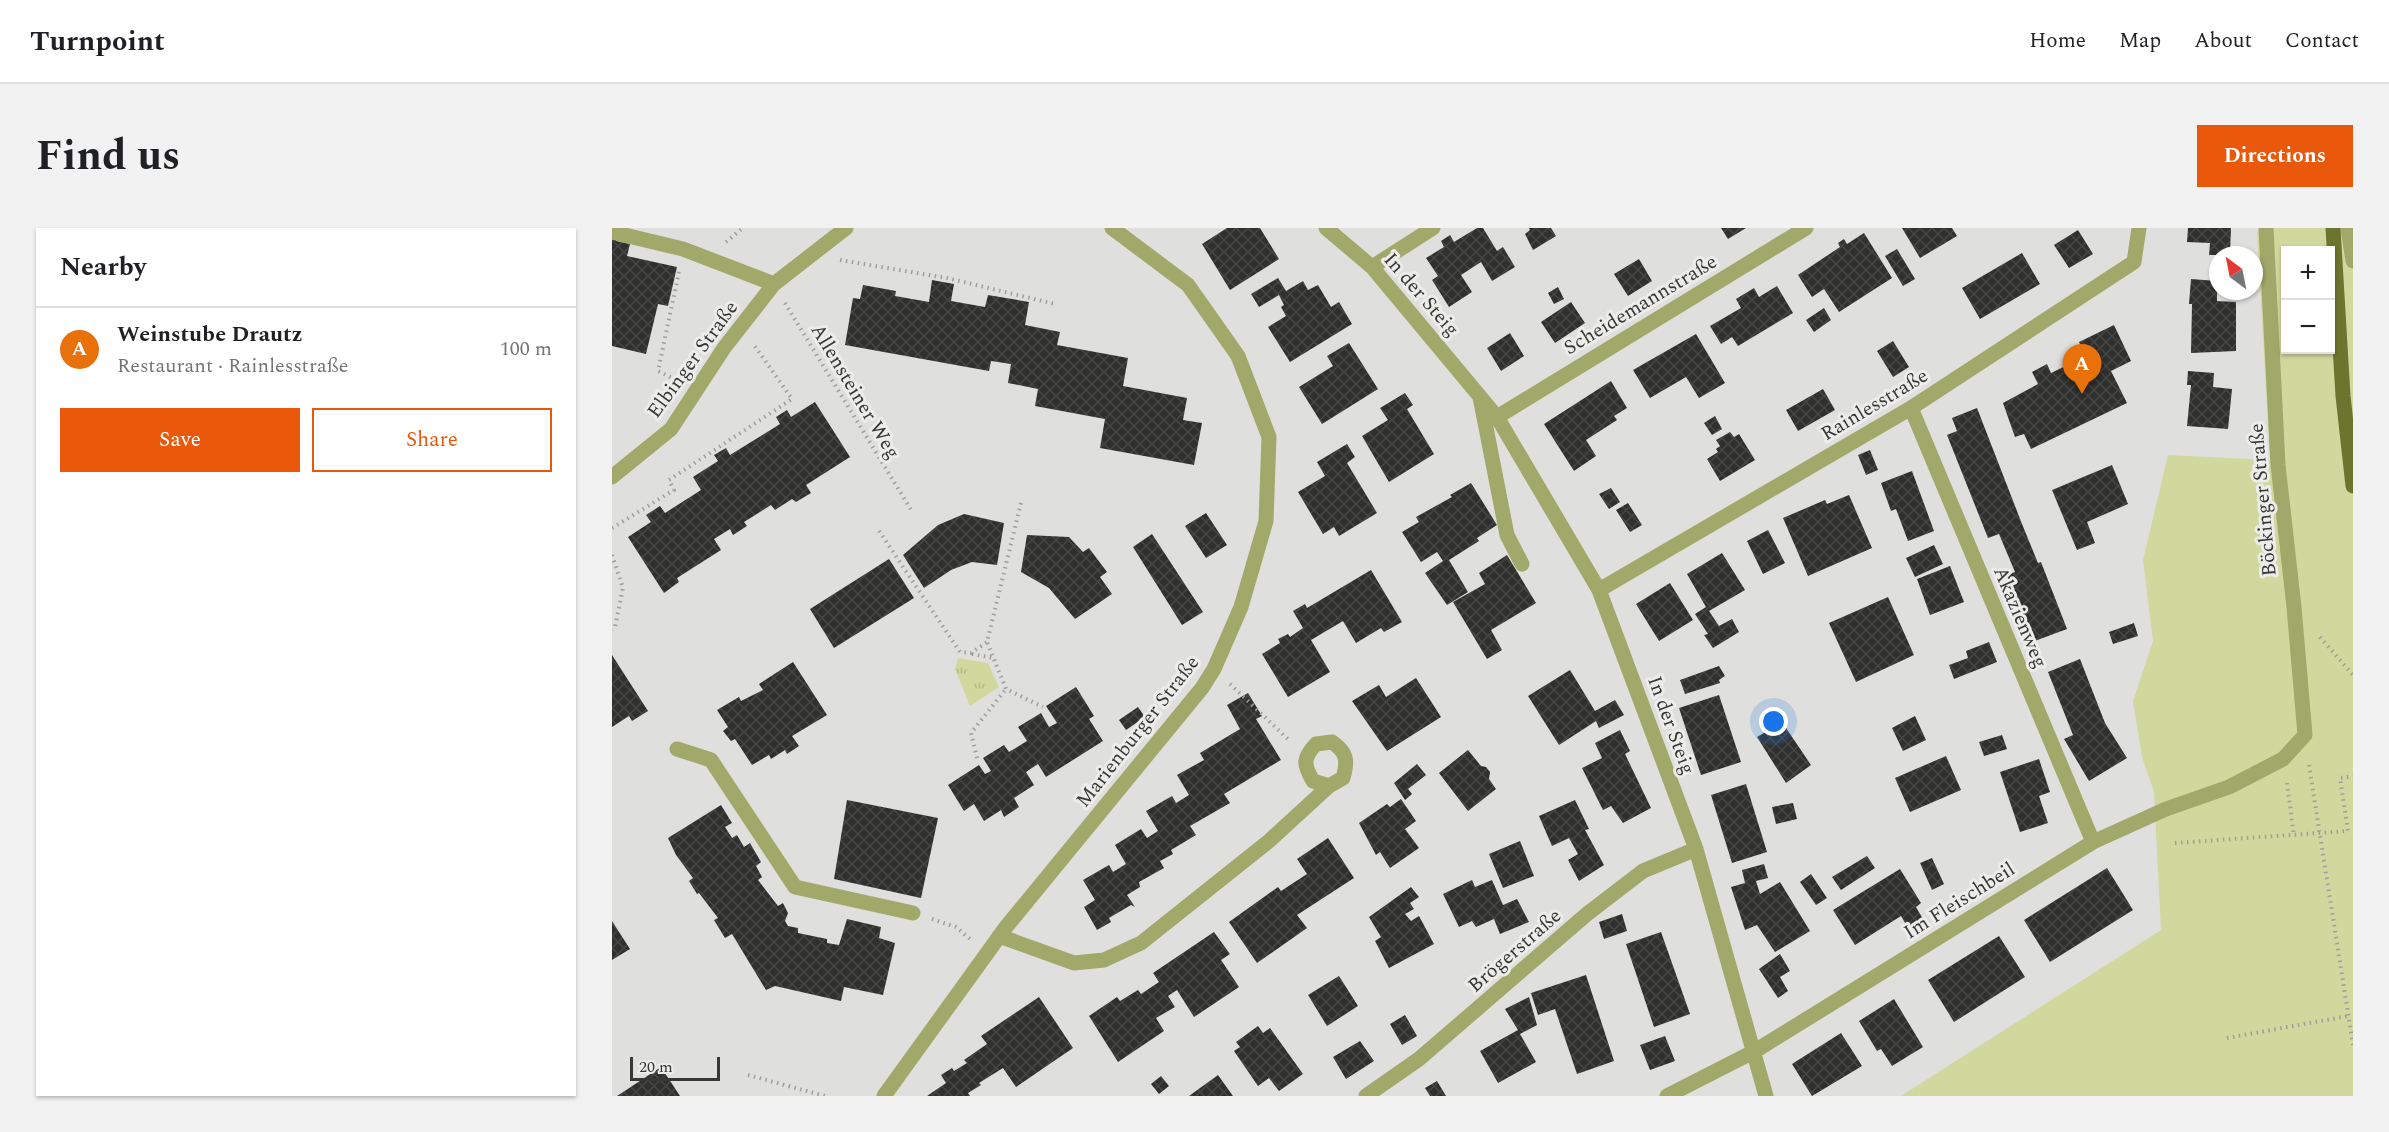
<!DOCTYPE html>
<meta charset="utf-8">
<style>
:root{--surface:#fff;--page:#f2f2f2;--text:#202124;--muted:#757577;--line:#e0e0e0;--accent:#ea580c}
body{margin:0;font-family:Spectral,serif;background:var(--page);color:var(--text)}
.controls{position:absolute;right:18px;top:18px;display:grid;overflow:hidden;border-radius:0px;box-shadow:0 2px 4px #0004}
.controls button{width:54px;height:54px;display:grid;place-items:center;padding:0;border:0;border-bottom:2px solid var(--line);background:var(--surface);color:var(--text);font:30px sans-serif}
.compass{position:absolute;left:1597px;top:18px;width:54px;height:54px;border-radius:50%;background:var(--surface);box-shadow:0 2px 4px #0004;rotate:328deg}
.scale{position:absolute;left:18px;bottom:15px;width:90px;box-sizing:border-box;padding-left:6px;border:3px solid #373736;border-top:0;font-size:16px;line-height:21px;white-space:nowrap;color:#373736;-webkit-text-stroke:4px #ecedea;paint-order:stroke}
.you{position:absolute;left:1162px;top:494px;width:21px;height:21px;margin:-15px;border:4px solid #fff;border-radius:50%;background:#1a73e8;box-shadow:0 0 0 9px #1a73e833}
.badge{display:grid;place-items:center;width:39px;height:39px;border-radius:50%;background:var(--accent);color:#fff;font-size:20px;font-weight:700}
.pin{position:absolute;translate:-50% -50px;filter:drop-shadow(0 2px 3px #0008)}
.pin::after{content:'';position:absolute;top:32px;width:21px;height:18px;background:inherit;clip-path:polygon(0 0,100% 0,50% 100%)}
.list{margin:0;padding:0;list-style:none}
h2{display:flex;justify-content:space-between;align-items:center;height:78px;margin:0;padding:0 24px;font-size:26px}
h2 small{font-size:20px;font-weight:400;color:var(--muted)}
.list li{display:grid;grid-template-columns:39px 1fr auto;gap:18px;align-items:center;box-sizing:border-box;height:84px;padding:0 24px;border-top:2px solid var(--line)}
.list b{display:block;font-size:22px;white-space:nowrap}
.list p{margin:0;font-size:20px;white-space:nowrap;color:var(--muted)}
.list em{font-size:20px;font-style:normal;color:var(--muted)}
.actions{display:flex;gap:12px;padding:18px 24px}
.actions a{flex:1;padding:14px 0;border:2px solid var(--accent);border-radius:0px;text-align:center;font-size:21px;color:var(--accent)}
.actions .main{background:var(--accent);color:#fff}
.map{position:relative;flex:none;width:1741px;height:868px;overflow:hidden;border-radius:0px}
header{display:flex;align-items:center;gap:36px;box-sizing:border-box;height:84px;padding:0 30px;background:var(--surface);border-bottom:2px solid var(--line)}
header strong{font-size:28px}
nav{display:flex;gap:33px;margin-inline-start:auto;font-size:21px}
.intro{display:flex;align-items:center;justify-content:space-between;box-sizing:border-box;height:144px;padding:0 36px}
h1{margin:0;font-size:42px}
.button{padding:15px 27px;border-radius:0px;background:var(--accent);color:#fff;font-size:21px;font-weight:700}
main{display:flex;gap:36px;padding:0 36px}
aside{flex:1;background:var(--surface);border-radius:0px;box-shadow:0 2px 4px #0004}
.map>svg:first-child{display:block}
.grass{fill:#d0d89e;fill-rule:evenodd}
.park{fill:url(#park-tufts)}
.building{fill:url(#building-cross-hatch)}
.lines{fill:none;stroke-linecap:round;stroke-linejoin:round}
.path{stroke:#9e9f9c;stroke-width:4;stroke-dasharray:1.5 4.5;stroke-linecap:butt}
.minor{stroke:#a0a86a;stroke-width:15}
.major{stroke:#6d742d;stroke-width:15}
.labels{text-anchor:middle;stroke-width:6;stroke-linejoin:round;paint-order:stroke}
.street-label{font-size:20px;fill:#373736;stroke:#ecedea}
</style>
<header>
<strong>Turnpoint</strong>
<nav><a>Home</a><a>Map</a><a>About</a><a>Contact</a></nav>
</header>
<div class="intro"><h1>Find us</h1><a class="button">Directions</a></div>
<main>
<aside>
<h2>Nearby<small></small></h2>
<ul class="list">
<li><span class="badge" style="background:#e8710a">A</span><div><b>Weinstube Drautz</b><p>Restaurant · Rainlesstraße</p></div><em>100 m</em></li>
</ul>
<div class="actions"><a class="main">Save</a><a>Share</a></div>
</aside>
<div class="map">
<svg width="1741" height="868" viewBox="0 0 1741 868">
<defs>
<pattern id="park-tufts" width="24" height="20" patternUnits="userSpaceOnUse" patternTransform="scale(1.5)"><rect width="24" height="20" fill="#d0d89e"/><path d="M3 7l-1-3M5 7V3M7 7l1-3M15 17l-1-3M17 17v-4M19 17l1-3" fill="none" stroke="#b3ba89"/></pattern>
<pattern id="building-cross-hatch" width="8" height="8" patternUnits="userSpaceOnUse" patternTransform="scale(1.5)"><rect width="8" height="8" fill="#30312e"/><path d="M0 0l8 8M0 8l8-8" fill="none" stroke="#464744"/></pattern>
</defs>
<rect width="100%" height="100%" fill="#dfe0dd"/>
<!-- grass -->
<path class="grass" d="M1662,0H1741V868H1289L1549,702L1542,564L1530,529L1521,473L1541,413L1531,332L1556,227L1658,232L1645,3ZM1674,22H1718V122H1674Z"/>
<!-- park -->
<path class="park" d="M346,430L376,435L387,459L358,478L343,441Z"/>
<!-- building -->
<path class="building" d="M615,0H648L667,31L618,62L590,16Z
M865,0H871L885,23L891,19L903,39L880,53L869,34L849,47L860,64L837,79L820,52L826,48L814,30L832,19L829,13L838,7L842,14Z
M917,0H939L944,8L921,22L913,6L918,2Z
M1109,0H1134L1116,11Z
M1290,0H1340L1345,8L1308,30Z
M1576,0H1619L1618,27H1597L1598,15L1575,14Z
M1466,2L1481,26L1457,40L1442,17Z
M1252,5L1280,50L1227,84L1212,61L1200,69L1186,47L1228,19L1226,15L1232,11L1235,16Z
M0,9L4,10V13L18,16L15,28L65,39L56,78L46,76L34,126L0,118Z
M1285,21L1303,51L1291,58L1273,28Z
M1410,25L1428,56L1368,91L1350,60Z
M1027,31L1040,53L1016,68L1002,46Z
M666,50L674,63L691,53L696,62L706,57L719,79L727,74L740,96L678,134L656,99L674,88L669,79L672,77L667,67L647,79L639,66Z
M1579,51L1605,53V73L1624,74V123L1579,125L1580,76H1577Z
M320,52L342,56L339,73L373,79L376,67L417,74L413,97L448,104L445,117L516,130L511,158L575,170L571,192L590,195L582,237L488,220L493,191L423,178L426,161L396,155L399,136L379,133L377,143L233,117L241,70L248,71L251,57L284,63L283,68L317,74Z
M1165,58L1181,85L1126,118L1120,109L1109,116L1098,98L1129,80L1124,71L1142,60L1147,69Z
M946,59L952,71L942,76L936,65Z
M959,74L973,95L943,115L929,94Z
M1212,80L1219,92L1202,104L1194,92Z
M1502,97L1519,133L1499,143L1515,175L1419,221L1412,206L1403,209L1391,175L1426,156L1420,144L1435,136L1439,145L1474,128L1467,114Z
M898,105L912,128L889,143L875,120Z
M1084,106L1113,155L1087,170L1074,149L1038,170L1021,142Z
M1281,113L1297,139L1281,149L1265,123Z
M737,115L766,161L710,196L687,159L721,138L715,128Z
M1576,143L1602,145L1601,159L1620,161L1616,201L1575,198L1579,157H1575Z
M999,153L1015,180L1002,188L1005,192L974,212L984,228L962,243L932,196Z
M1211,161L1223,182L1186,203L1174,182Z
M793,165L801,177L795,181L822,226L777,254L750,208L776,192L768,180Z
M203,174L238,229L194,257L199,265L184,274L180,271L163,282L159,277L132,294L135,298L121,307L118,301L102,311L109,322L65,350L67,354L52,365L16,309L39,294L34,287L48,278L53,285L89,262L81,249L106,233L102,227L114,220L118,227L168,196L164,189L175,182L179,189Z
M1365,180L1410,296L1426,335L1429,334L1455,401L1420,414L1395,347L1403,344L1387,306L1376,310L1335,207L1345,203L1340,190Z
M1103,188L1110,201L1100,207L1092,195Z
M1118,204L1122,209L1127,206L1143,232L1108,253L1095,231L1106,224L1104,221L1108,218L1104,212Z
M735,216L743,229L735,235L765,285L727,308L722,299L711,306L686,264L713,248L705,234Z
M1258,222L1266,242L1254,247L1246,227Z
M1500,237L1516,276L1475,294L1483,315L1465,322L1440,262Z
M1300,243L1322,303L1296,313L1284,281L1279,283L1269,255Z
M859,255L885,297L865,310L867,313L837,332L856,364L835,377L813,345L831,333L825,324L809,334L790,304L807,294L804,289L840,269L838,267Z
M999,260L1008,274L997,281L987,266Z
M1237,267L1260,320L1196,348L1171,290L1213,272L1215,276Z
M1016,275L1030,297L1018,304L1004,282Z
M594,285L615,317L594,330L573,298Z
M352,286L392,295L385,337L360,334L339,342L312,360L291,327L326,297Z
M1156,302L1173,335L1151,346L1135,313Z
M540,306L591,384L570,397L521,319Z
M415,307L457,309L471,324L477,320L495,344L488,349L500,366L463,391L437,360L409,344Z
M1322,317L1331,336L1303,349L1294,330Z
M1110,325L1133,362L1097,383L1107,398L1120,391L1127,404L1101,420L1092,407L1096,406L1083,386L1094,379L1075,346Z
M895,327L924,375L879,402L890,422L875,431L841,374L873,356L867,345Z
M277,331L302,370L222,420L198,381Z
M1338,338L1352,374L1318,387L1305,351Z
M759,342L790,394L772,404L769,400L744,415L731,393L699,412L718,444L676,469L650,426L668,415L666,411L676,406L678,409L691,400L681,383L693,376L695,380Z
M1058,355L1081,392L1047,413L1024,376Z
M1276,369L1302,427L1244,454L1217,395Z
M1522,395L1526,408L1501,416L1497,404Z
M1377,414L1385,434L1342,451L1337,437L1356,430L1354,423Z
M0,427L36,483L20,493L17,488L0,499Z
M1468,431L1493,495L1515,530L1477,553L1452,511L1461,507L1436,444Z
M181,434L215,487L180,508L187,518L175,526L173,522L159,531L157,527L140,537L123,511L119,513L111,503L116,499L105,482L127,469L129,473L151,462L147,456Z
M1107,438L1113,448L1107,452L1108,455L1073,466L1068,452Z
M958,442L983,483L1003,472L1012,487L987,500L984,493L947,517L916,468Z
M804,450L829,489L775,523L740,473L767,457L774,469Z
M464,459L482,488L477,491L491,513L434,549L426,536L414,544L422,557L402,570L407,579L392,589L389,582L372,593L362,576L352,583L336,557L367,537L373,546L379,543L371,530L392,517L397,524L415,513L406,499L429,485L437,499L445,495L434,478Z
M636,465L650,488L644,491L669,532L612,566L618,575L578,598L584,607L559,622L561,626L548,633L552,640L527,654L528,659L515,667L523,679L519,677L497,690L499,694L485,702L472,679L483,672L471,652L497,637L501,644L514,636L503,617L529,601L535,610L546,603L534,583L560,568L564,575L577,567L565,547L592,532L588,525L628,501L615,477Z
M1107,467L1129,534L1089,547L1067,480Z
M526,479L533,489L514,502L507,492Z
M1303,488L1314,512L1291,523L1280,500Z
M1170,494L1199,537L1174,555L1145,509Z
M1008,502L1018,523L1013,526L1039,580L1011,595L999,578L991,582L970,540L990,530L983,515Z
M1390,507L1395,521L1372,528L1367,514Z
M856,522L869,538L874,539L878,544L877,551L884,561L856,583L827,545Z
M1334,528L1349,562L1298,584L1283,550Z
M1427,531L1438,564L1427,568L1436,595L1408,604L1388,544Z
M805,536L814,547L796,561L800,566L793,572L782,555Z
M1134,556L1155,624L1120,635L1099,567Z
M789,571L804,593L793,601L807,620L778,640L768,624L764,627L747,595L775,576L778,579Z
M235,572L326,590L309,670L222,651Z
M963,572L977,601L973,602L992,637L967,653L956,632L966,626L957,610L940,618L927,588Z
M1181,575L1185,591L1164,596L1160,579Z
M109,577L120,595L113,599L120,610L125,607L132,619L138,615L149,634L144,638L150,649L146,652L166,678L171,675L176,685L173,693L176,698L186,700V705L215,711V715L227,717L235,691L269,699L267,710L283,715L271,767L232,759L229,773L163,758L154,762L120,706L113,710L102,692L106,690L87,665L85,666L77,653L81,650L64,627L56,610Z
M716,610L742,650L685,687L695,700L645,735L617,694L666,659L669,663L695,646L685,631Z
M908,613L922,648L891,660L877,626Z
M1255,628L1263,640L1229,662L1220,649Z
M1320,630L1332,656L1320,662L1308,635Z
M1152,636L1156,650L1144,653L1148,666L1168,654L1198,703L1163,724L1145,697L1133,702L1119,659L1133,655L1130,642Z
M1495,640L1521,682L1438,734L1412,692Z
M1288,641L1309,675L1304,679L1311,691L1296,700L1289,688L1243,717L1221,682Z
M1199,646L1215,670L1204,677L1188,654Z
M860,652L863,659L880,652L891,677L905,671L917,694L888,706L882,691L864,699L860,693L847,699L831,666Z
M799,659L807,669L798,675L802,681L793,686L799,693L807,688L822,716L777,740L763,713L769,709L757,689Z
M1010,686L1015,703L992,711L987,694Z
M0,693L18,721L0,732Z
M602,704L618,726L609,732L627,759L582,789L565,762L556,768L563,779L544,790L552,803L506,834L477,788L505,769L508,773L526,762L529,766L547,754L541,745Z
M1049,704L1078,786L1042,799L1014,716Z
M1387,708L1413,749L1342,794L1316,752Z
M1168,726L1178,743L1168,749L1176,763L1166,770L1147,741Z
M974,747L1002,833L965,846L943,781L926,787L919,765Z
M727,748L746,778L715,798L696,767Z
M427,769L461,820L404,859L391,840L367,855L369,857L356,865L358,868H315L334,855L329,847L340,840L342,843L355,835L352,832L375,816L369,808Z
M917,769L925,797L908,806L924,834L886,855L868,823L906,802L893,781Z
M1282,771L1311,819L1280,838L1269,821L1265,823L1247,793Z
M793,787L805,808L790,817L778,796Z
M646,798L651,805L658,800L691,846L667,863L657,850L646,858L622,823L628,819L624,814Z
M1229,805L1250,838L1200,868L1180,836Z
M1053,808L1063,833L1038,842L1028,817Z
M748,813L762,833L734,851L721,829Z
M49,839L68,868H5Z
M606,847L621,868H577Z
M549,848L557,858L547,866L539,856Z
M825,853L834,868H818L813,860Z"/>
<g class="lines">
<!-- path -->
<path class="path" d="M114,14L131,0
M228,32L335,50L443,76
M173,75L301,285
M64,152L46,143L67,44
M409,275L375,414L394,461L431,479
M0,300L62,262L57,252L180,171L142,117
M267,303L348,424L359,425L375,414
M0,327L11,360L3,399L0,401
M1708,409L1741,447
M360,426L381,430
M618,456L678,513
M365,530L359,505L394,461
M1697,537L1741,817
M1675,555L1682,608
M1563,615L1736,603L1728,550L1741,548
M320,691L344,699L358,711
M1615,810L1736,788
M136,847L213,868"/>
<!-- minor -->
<path class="minor" d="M714,0L760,39L885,189L987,362L1084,621L1154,868
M1736,0L1741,33
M0,4L71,21L162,56
M760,39L821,0
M868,169L895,307L910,336
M1299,180L1481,614
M885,189L1194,0
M0,249L59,201L112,120L162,56L234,0
M987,362L1299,180L1522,34L1527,0
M65,521L99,532L183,659L301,685
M387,708L462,735L492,732L529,715L657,613L717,558L731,550C736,533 735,524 720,514L704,516C691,530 691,536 701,553L717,558
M272,868L394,699L590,460L602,441L629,379L654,293L657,209L626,128L576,57L500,0
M754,868L807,831L975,686L1031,643L1084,621
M1055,868L1143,823L1481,614L1554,581L1617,559L1671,531L1693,507L1682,379L1666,237L1654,0"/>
<!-- major -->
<path class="major" d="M1721,0L1731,168L1741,258"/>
</g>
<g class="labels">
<!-- street labels -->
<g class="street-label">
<text transform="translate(810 66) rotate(49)" y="7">In der Steig</text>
<text transform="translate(1028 76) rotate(-31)" y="7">Scheidemannstraße</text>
<text transform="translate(80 131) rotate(-54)" y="7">Elbinger Straße</text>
<text transform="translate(244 163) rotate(59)" y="7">Allensteiner Weg</text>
<text transform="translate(1262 176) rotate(-31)" y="7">Rainlesstraße</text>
<text transform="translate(1650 272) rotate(-95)" y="7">Böckinger Straße</text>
<text transform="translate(1409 389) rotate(67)" y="7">Akazienweg</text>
<text transform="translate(1060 497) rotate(70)" y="7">In der Steig</text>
<text transform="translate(525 503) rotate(-52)" y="7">Marienburger Straße</text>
<text transform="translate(1347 672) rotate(-32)" y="7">Im Fleischbeil</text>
<text transform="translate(902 722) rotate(-41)" y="7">Brögerstraße</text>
</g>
</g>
</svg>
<div class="controls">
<button>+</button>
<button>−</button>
</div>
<svg class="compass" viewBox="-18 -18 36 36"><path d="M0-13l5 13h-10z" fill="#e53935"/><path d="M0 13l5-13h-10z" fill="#757577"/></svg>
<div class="scale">20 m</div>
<div class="you"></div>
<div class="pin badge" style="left:1470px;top:166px;background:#e8710a">A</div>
</div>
</main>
